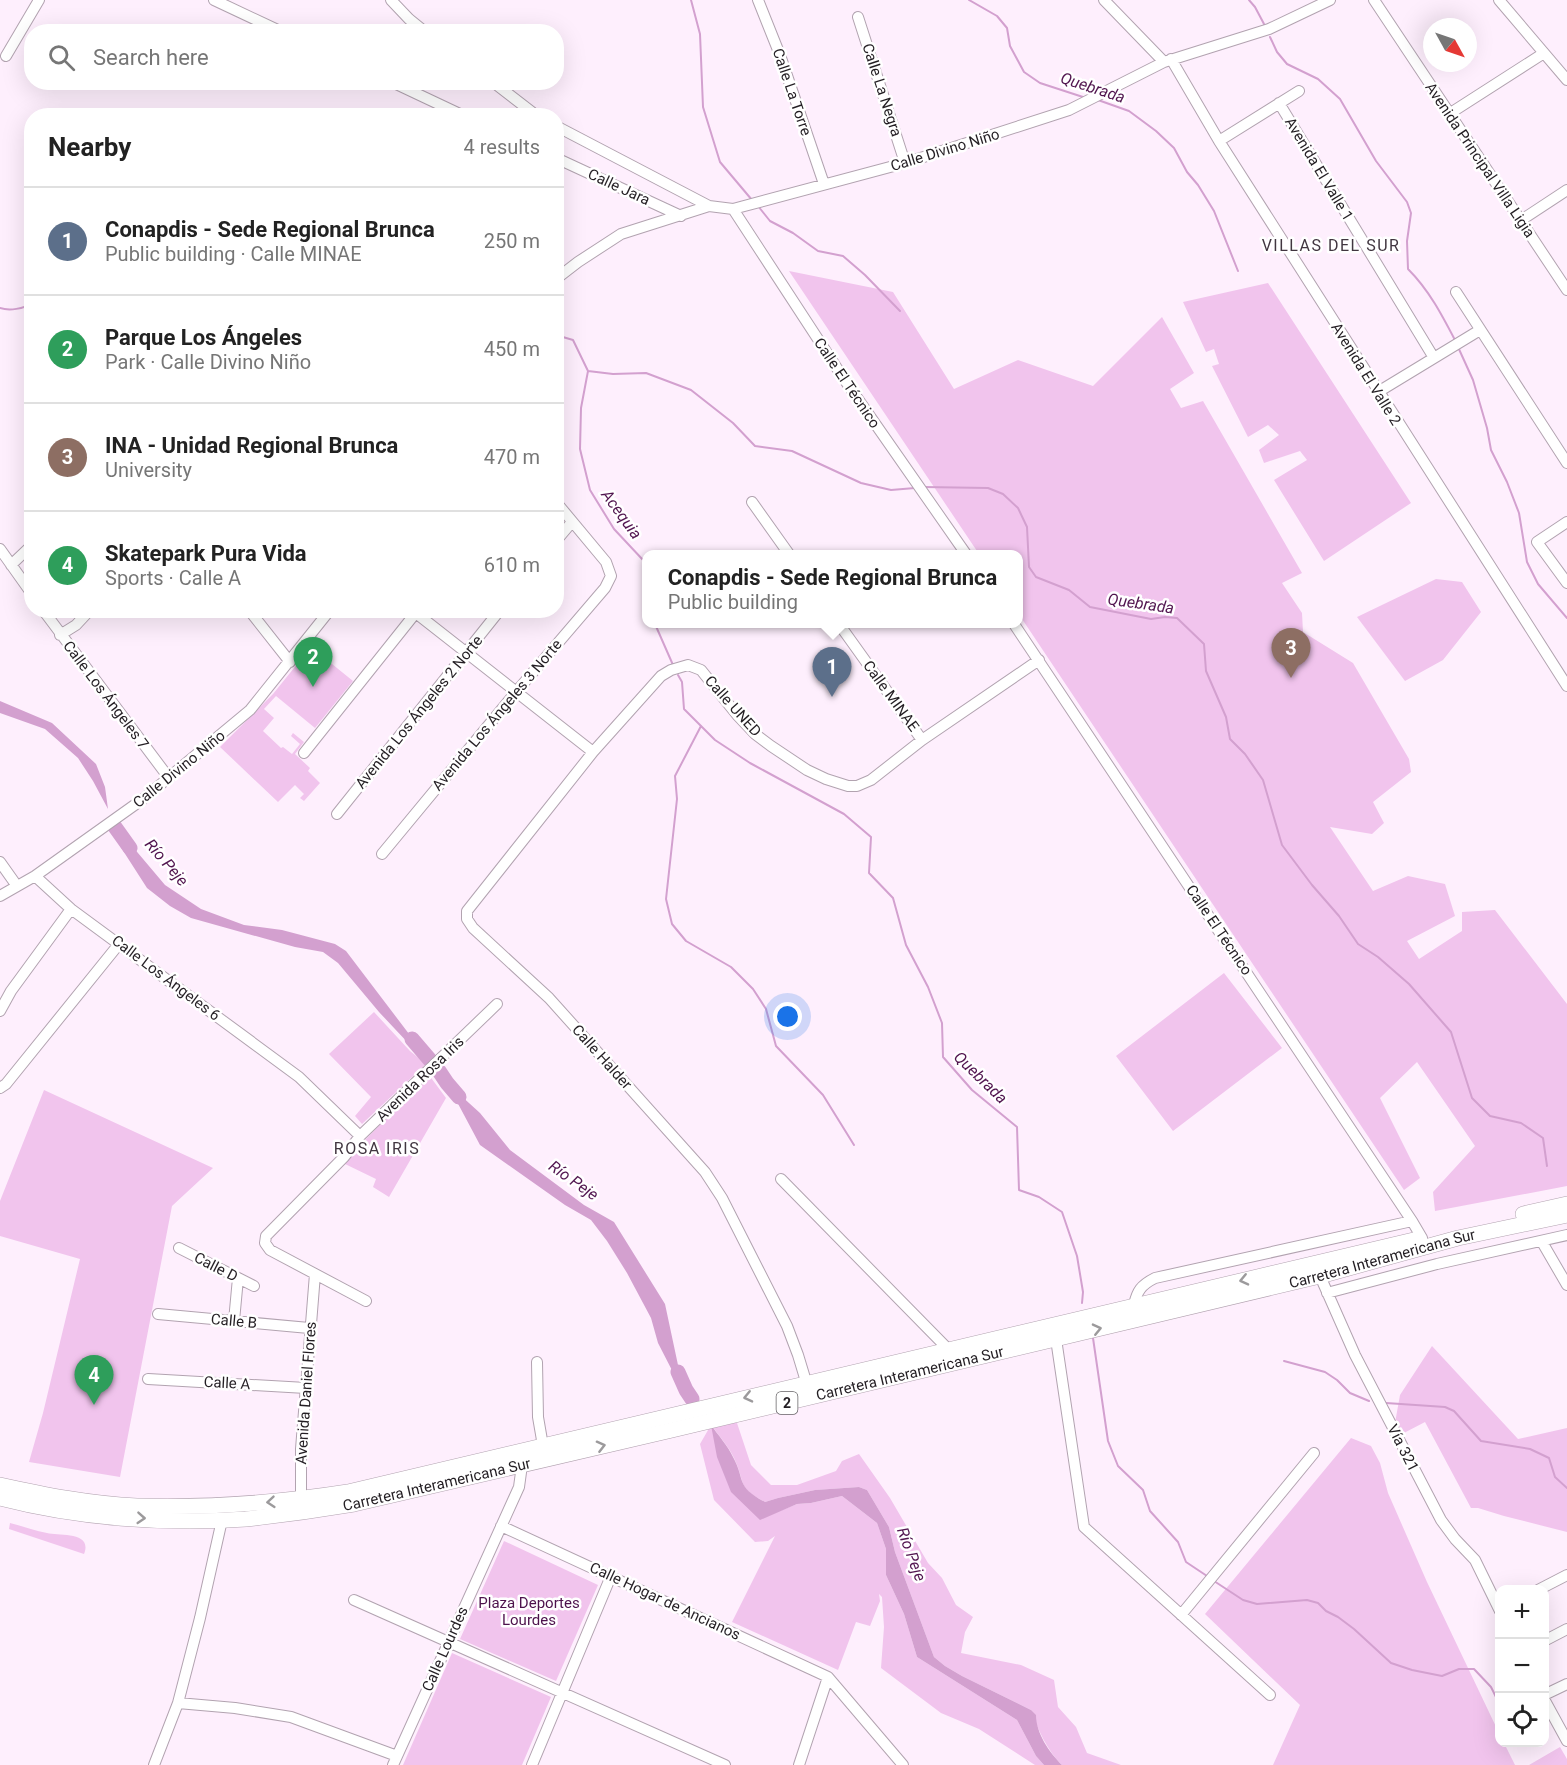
<!DOCTYPE html>
<meta charset="utf-8">
<style>
:root{--surface:#fff;--page:#f2f2f2;--text:#222;--muted:#767676;--line:#e0e0e0;--accent:#5f6707}
body{margin:0;font-family:Roboto,sans-serif;background:var(--page);color:var(--text)}
.controls{position:absolute;right:18px;bottom:18px;display:grid;overflow:hidden;border-radius:12px;box-shadow:0 6px 24px #0002}
.controls button{width:54px;height:54px;display:grid;place-items:center;padding:0;border:0;border-bottom:2px solid var(--line);background:var(--surface);color:var(--text);font:30px sans-serif}
.compass{position:absolute;left:1423px;top:18px;width:54px;height:54px;border-radius:50%;background:var(--surface);box-shadow:0 6px 24px #0002;rotate:130deg}
.you{position:absolute;left:788px;top:1017px;width:21px;height:21px;margin:-15px;border:4px solid #fff;border-radius:50%;background:#1a73e8;box-shadow:0 0 0 9px #1a73e833}
.badge{display:grid;place-items:center;width:39px;height:39px;border-radius:50%;background:var(--accent);color:#fff;font-size:20px;font-weight:700}
.pin{position:absolute;translate:-50% -50px;filter:drop-shadow(0 2px 3px #0008)}
.pin::after{content:'';position:absolute;top:32px;width:21px;height:18px;background:inherit;clip-path:polygon(0 0,100% 0,50% 100%)}
.popup{position:absolute;left:642px;top:550px;width:381px;height:78px;box-sizing:border-box;display:grid;place-content:center;border-radius:12px;background:var(--surface);filter:drop-shadow(0 2px 4px #0005);font-size:20px;white-space:nowrap;color:var(--muted)}
.popup b{font-size:22px;color:var(--text)}
.popup::after{content:'';position:absolute;left:50%;top:100%;margin-left:-12px;border:12px solid transparent;border-top-color:var(--surface)}
.list{margin:0;padding:0;list-style:none}
h2{display:flex;justify-content:space-between;align-items:center;height:78px;margin:0;padding:0 24px;font-size:26px}
h2 small{font-size:20px;font-weight:400;color:var(--muted)}
.list li{display:grid;grid-template-columns:39px 1fr auto;gap:18px;align-items:center;box-sizing:border-box;height:108px;padding:0 24px;border-top:2px solid var(--line)}
.list b{display:block;font-size:22px;white-space:nowrap}
.list p{margin:0;font-size:20px;white-space:nowrap;color:var(--muted)}
.list em{font-size:20px;font-style:normal;color:var(--muted)}
.icon{flex:none;width:33px;height:33px;fill:none;stroke:currentColor;stroke-width:2;stroke-linecap:round;stroke-linejoin:round}
.map{position:relative;flex:none;width:1567px;height:1765px;overflow:hidden}
.search{position:absolute;background:var(--surface);box-shadow:0 6px 24px #0002;left:24px;top:24px;width:540px;height:66px;display:flex;align-items:center;gap:15px;box-sizing:border-box;padding:0 21px;border-radius:24px;color:var(--muted);font-size:22px}
.panel{position:absolute;background:var(--surface);box-shadow:0 6px 24px #0002;left:24px;top:108px;width:540px;height:510px;border-radius:24px}
.map>svg:first-child{display:block}
.green{fill:#f1c4ed}
.water{fill:#d3a0cf}
.lines{fill:none;stroke-linecap:round;stroke-linejoin:round}
.stream{stroke:#d3a0cf;stroke-width:2}
.river{stroke:#d3a0cf;stroke-width:15}
.minor-casing{stroke:#b2a3b0;stroke-width:12}
.highway-casing{stroke:#b2a3b0;stroke-width:16}
.minor{stroke:#fff;stroke-width:10}
.highway{stroke:#fff;stroke-width:15}
.oneway{stroke:#9c9a9c}
.labels{text-anchor:middle;stroke-width:5;stroke-linejoin:round;paint-order:stroke}
.shield{fill:#fff;stroke:#656265;stroke-width:1.5}
.shield-label{font-size:14px;font-weight:bold;fill:#231e23}
.street-label{font-size:15px;fill:#231e23;stroke:#fff}
.park-label{font-size:15px;fill:#4d124c;stroke:#fff}
.water-label{font-size:16px;font-style:italic;fill:#51154f;stroke:#fff}
.neighbourhood-label{font-size:16px;letter-spacing:1.5px;fill:#413640;stroke:#fff}
</style>
<div class="map">
<svg width="1567" height="1765" viewBox="0 0 1567 1765">
<rect width="100%" height="100%" fill="#feeffd"/>
<!-- green -->
<path class="green" d="M789,271L893,292L954,389L1018,360L1093,386L1162,317L1194,373L1170,389L1181,408L1203,401L1302,573L1282,583L1302,613L1303,632L1353,663L1409,759L1411,772L1373,802L1384,823L1372,834L1330,827L1373,891L1408,876L1445,884L1455,916L1407,941L1419,959L1462,931V912L1495,910L1567,1004V1186L1435,1211L1433,1192L1475,1146L1417,1062L1380,1098L1420,1178L1404,1190L1018,613V554H979Z
M1268,283L1411,503L1324,561L1274,480L1307,460L1300,451L1264,463L1259,450L1279,435L1268,425L1248,437L1212,366L1219,364L1214,349L1206,352L1183,302Z
M1436,579L1462,582L1481,612L1443,660L1405,681L1357,617Z
M311,647L353,681L315,728L276,696L264,709L274,718L263,731L281,748L283,747L292,754L300,744L291,736L293,733L304,742L295,754L310,768L308,771L320,783L304,801L300,798L304,794L295,785L278,802L220,747L273,694Z
M1224,973L1282,1048L1173,1131L1116,1056Z
M374,1012L410,1051L426,1064L362,1124L355,1116L371,1097L329,1054Z
M429,1075L446,1098L389,1197L373,1187L376,1179L345,1164L364,1141Z
M44,1090L213,1168L172,1206L120,1477L29,1462L43,1413L80,1259L0,1236V1201Z
M1432,1346L1518,1439L1567,1428V1532L1504,1516L1478,1508H1471L1425,1422L1402,1434L1395,1423L1400,1395Z
M725,1421L737,1423L751,1465L771,1485H797L836,1471L842,1461L859,1454L890,1498L928,1563L942,1578L956,1605L973,1617L965,1632L961,1653L1021,1665L1054,1680L1058,1707L1076,1727L1087,1753L1121,1765H1062C1047,1750 1038,1730 1031,1710L962,1676L945,1666L934,1657L895,1552L889,1527L867,1490L859,1487L815,1490L778,1498L765,1502C736,1487 746,1483 734,1458C729,1447 719,1436 712,1426L760,1519L797,1504L811,1503L842,1496L877,1523L886,1549V1575L904,1614L917,1657L1017,1720L1036,1756L1044,1765H1035L979,1729L941,1713L881,1668L884,1627L882,1597L879,1594L880,1601L870,1626L856,1622L838,1670L732,1622L775,1536L768,1541L755,1542L714,1500L700,1444L711,1425Z
M1351,1438L1371,1446L1380,1463L1388,1493L1427,1582L1499,1733L1500,1742L1504,1743L1515,1765H1273L1300,1705L1205,1614Z
M10,1523C23,1526 35,1531 47,1533C59,1536 93,1531 84,1554L9,1529Z
M504,1541L598,1585L556,1681L460,1639Z
M452,1653L551,1697L522,1765H403Z
M1560,1747L1567,1759V1765H1529Z"/>
<!-- water -->
<path class="water" d="M0,701L52,723L96,764L105,787L108,809L93,781L78,758L45,729L0,713Z
M118,832L127,840L165,885L201,909L244,925L282,930L335,944L346,951L425,1055L410,1045L379,1012L338,963L323,952L295,947L191,918L170,906L147,888L120,846Z
M447,1083L480,1113L510,1150L584,1205L614,1222L665,1304L678,1365L688,1379L686,1390L678,1382L658,1343L651,1318L627,1273L607,1241L591,1220L565,1205L480,1145Z
M711,1425C718,1435 728,1446 733,1457C746,1481 735,1486 765,1502L778,1498L815,1490L859,1487L867,1490L889,1527L895,1552L934,1657L945,1666L962,1676L1031,1710L1036,1715C1036,1733 1049,1752 1062,1765H1044L1036,1756L1017,1720L917,1657L904,1614L886,1575V1549L877,1523L842,1496L811,1503L797,1504L760,1520L731,1492L717,1457Z"/>
<g class="lines">
<!-- stream -->
<path class="stream" d="M691,0L700,34L703,107L720,162L752,200
M969,0L997,16L1007,28L1010,46L1024,72L1040,83L1086,98
M1249,0L1255,7L1264,24
M1270,37L1277,52L1287,64L1318,79L1340,99L1376,161L1407,202L1411,213L1407,241L1408,269C1429,290 1442,315 1456,342
M1098,100L1129,111L1156,131L1174,148L1187,172L1198,185L1214,211L1238,271
M758,206L770,221L793,233L818,251L843,256L865,275L900,311
M0,308C9,311 24,309 32,303
M556,335L573,340L588,371L581,408L580,449L590,490L614,529L643,560L646,577
M1458,347L1473,380L1487,428L1491,450L1507,482L1519,513L1527,562L1538,584L1567,618
M588,371L613,374L646,373L691,390L733,423L755,446L792,451L861,483L891,490L915,488
M924,487L988,488L1003,494L1018,508L1027,527L1029,567L1036,577L1069,590L1090,607L1151,619L1165,617L1177,618L1204,644L1206,671L1226,717L1230,739L1245,754L1263,780L1282,845L1312,885L1339,916L1358,944L1378,957L1409,984L1451,1032L1472,1098L1490,1116L1521,1123L1543,1138L1547,1166
M655,624L673,665
M678,675L682,682L684,709L715,740L750,763L844,814L871,837L869,873L893,898L906,945L928,987L942,1023L943,1057L972,1090L1017,1127L1019,1190L1039,1197L1062,1212L1077,1256L1083,1292L1082,1303
M701,726L675,776L677,799L666,899L672,924L686,941L731,967L753,989L766,1009L776,1046L823,1095L854,1145
M1093,1338L1108,1441L1118,1466L1143,1490L1150,1511L1178,1542L1186,1562L1207,1576
M1284,1361L1325,1372L1337,1380L1350,1393L1369,1401
M1386,1403L1445,1407L1454,1411L1481,1441L1530,1449L1549,1458L1555,1477L1567,1488
M1214,1581L1243,1600L1257,1604L1307,1600L1318,1603L1326,1611L1338,1617L1354,1629L1391,1663L1412,1670L1442,1676L1459,1669H1474L1491,1687L1500,1705"/>
<!-- river -->
<path class="river" d="M115,827L130,848
M412,1039L430,1060
M439,1071L447,1083L459,1097
M678,1372L686,1390L692,1399"/>
<defs>
<path id="minor" d="M214,0L282,32
M391,0L409,19L425,32
M758,0L780,55L824,184
M1104,0L1164,62
M1374,0L1567,290
M1499,0L1567,80
M858,17L905,163
M6,56L39,0
M1171,59L1219,141L1567,686
M392,82L464,116
M493,82L537,116
M1279,103L1434,358
M1449,114L1544,53
M556,126L709,206
M1219,141L1299,91
M556,158L681,216
M733,209L844,379L966,554
M1520,221L1567,190
M556,279L578,262L621,234L709,206L733,209L905,163L1069,110L1164,62L1269,29L1330,0
M1456,292L1567,463
M1378,392L1480,330
M752,502L789,554
M1567,522L1537,542L1567,583
M556,541L572,522
M0,549L32,594
M11,565L32,545
M43,610L169,778
M249,610L290,662
M412,610L593,752
M839,624L922,740
M1014,624L1412,1221L1422,1238
M60,635L76,625L90,610
M304,753L418,610
M337,814L500,610
M382,854L516,692L605,588L611,576L606,562L556,502
M0,862L17,886
M35,876L71,909L299,1077L360,1136
M0,896L35,876L143,799L250,710L330,610
M0,1011L11,991L71,909
M0,1088L6,1084L119,944
M781,1179L949,1350
M1542,1242L1567,1285
M179,1248L254,1286
M1320,1276L1355,1355L1441,1520L1455,1539L1475,1560L1500,1611
M1327,1293L1437,1264L1567,1235
M366,1301L270,1250L265,1243L266,1236L344,1157L360,1136L497,1004
M1134,1305C1137,1291 1141,1285 1155,1278L1412,1221
M158,1314L309,1328
M234,1321L238,1278
M1056,1339L1084,1527L1270,1695
M537,1362L538,1417L543,1446
M148,1379L306,1388
M808,1388L798,1355L787,1326L722,1198L705,1172L549,998L473,928L467,919V911L593,752L661,676L671,670L688,665L701,670L738,716L755,734L771,746L807,770L826,779L848,786H857L871,780L922,740L1039,660
M301,1504V1449L315,1274
M501,1526L828,1677L903,1765
M1538,1590L1567,1575
M354,1600L725,1765
M1181,1615L1314,1453
M1544,1641L1567,1629
M1544,1695L1567,1684
M1544,1699L1567,1741
M178,1703L200,1618L222,1520
M154,1765L178,1703L235,1708L291,1717L397,1756
M393,1765L519,1487L522,1465
M532,1765L611,1576
M799,1765L828,1677"/>
<g id="highway">
<path d="M1523,1214L1567,1204"/>
<path d="M0,1485C45,1495 90,1504 137,1506C208,1508 278,1503 348,1492L1418,1239"/>
<path id="s1" d="M0,1498C76,1518 167,1525 246,1519C282,1515 318,1510 354,1504L672,1430L1320,1276L1458,1238L1567,1215"/>
</g>
</defs>
<!-- minor casing -->
<use href="#minor" class="minor-casing"/>
<!-- highway casing -->
<use href="#highway" class="highway-casing"/>
<!-- minor -->
<use href="#minor" class="minor"/>
<!-- highway -->
<use href="#highway" class="highway"/>
</g>
<!-- one-way arrows -->
<defs><path id="oneway-chevron" d="M-2-3.5L2.5 0L-2 3.5" fill="none" stroke-width="1.6" stroke-linecap="round" stroke-linejoin="round" transform="scale(1.5)"/></defs>
<g class="oneway">
<use href="#oneway-chevron" transform="translate(1244 1280) rotate(167)"/>
<use href="#oneway-chevron" transform="translate(1097 1329) rotate(-13)"/>
<use href="#oneway-chevron" transform="translate(748 1397) rotate(167)"/>
<use href="#oneway-chevron" transform="translate(601 1446) rotate(-14)"/>
<use href="#oneway-chevron" transform="translate(271 1502) rotate(175)"/>
<use href="#oneway-chevron" transform="translate(141 1518) rotate(4)"/>
</g>
<g class="labels">
<!-- shield labels -->
<rect class="shield" x="776.5" y="1392" width="21" height="22" rx="4.5"/>
<g class="shield-label">
<text x="787" y="1408">2</text>
</g>
<!-- street labels -->
<g class="street-label">
<text transform="translate(882 90) rotate(72)" y="5">Calle La Negra</text>
<text transform="translate(792 92) rotate(71)" y="5">Calle La Torre</text>
<text transform="translate(945 150) rotate(-17)" y="5">Calle Divino Niño</text>
<text transform="translate(1480 160) rotate(56)" y="5">Avenida Principal Villa Ligia</text>
<text transform="translate(1319 169) rotate(59)" y="5">Avenida El Valle 1</text>
<text transform="translate(619 187) rotate(25)" y="5">Calle Jara</text>
<text transform="translate(1366 374) rotate(58)" y="5">Avenida El Valle 2</text>
<text transform="translate(847 383) rotate(56)" y="5">Calle El Técnico</text>
<text transform="translate(106 695) rotate(53)" y="5">Calle Los Ángeles 7</text>
<text transform="translate(891 696) rotate(54)" y="5">Calle MINAE</text>
<text transform="translate(733 706) rotate(48)" y="5">Calle UNED</text>
<text transform="translate(419 712) rotate(-51)" y="5">Avenida Los Ángeles 2 Norte</text>
<text transform="translate(497 715) rotate(-50)" y="5">Avenida Los Ángeles 3 Norte</text>
<text transform="translate(179 769) rotate(-39)" y="5">Calle Divino Niño</text>
<text transform="translate(1219 930) rotate(56)" y="5">Calle El Técnico</text>
<text transform="translate(166 978) rotate(37)" y="5">Calle Los Ángeles 6</text>
<text transform="translate(602 1057) rotate(48)" y="5">Calle Halder</text>
<text transform="translate(420 1079) rotate(-44)" y="5">Avenida Rosa Iris</text>
<text dy="5" stroke="none"><textPath href="#s1" startOffset="1414">Carretera Interamericana Sur</textPath></text>
<text transform="translate(216 1267) rotate(27)" y="5">Calle D</text>
<text transform="translate(234 1321) rotate(5)" y="5">Calle B</text>
<text dy="5" stroke="none"><textPath href="#s1" startOffset="928">Carretera Interamericana Sur</textPath></text>
<text transform="translate(227 1383) rotate(3)" y="5">Calle A</text>
<text transform="translate(306 1393) rotate(-86)" y="5">Avenida Daniel Flores</text>
<text transform="translate(1403 1448) rotate(63)" y="5">Vía 321</text>
<text dy="5" stroke="none"><textPath href="#s1" startOffset="442">Carretera Interamericana Sur</textPath></text>
<text transform="translate(665 1601) rotate(25)" y="5">Calle Hogar de Ancianos</text>
<text transform="translate(445 1649) rotate(-66)" y="5">Calle Lourdes</text>
</g>
<!-- park labels -->
<g class="park-label">
<text x="529" y="1608">Plaza Deportes<tspan x="529" dy="17">Lourdes</tspan></text>
</g>
<!-- water labels -->
<g class="water-label">
<text transform="translate(1093 87) rotate(18)" y="6">Quebrada</text>
<text transform="translate(622 514) rotate(54)" y="6">Acequia</text>
<text transform="translate(1141 603) rotate(8)" y="6">Quebrada</text>
<text transform="translate(167 862) rotate(49)" y="6">Río Peje</text>
<text transform="translate(981 1077) rotate(44)" y="6">Quebrada</text>
<text transform="translate(574 1180) rotate(35)" y="6">Río Peje</text>
<text transform="translate(912 1554) rotate(70)" y="6">Río Peje</text>
</g>
<!-- neighbourhood labels -->
<g class="neighbourhood-label">
<text x="1331" y="251">VILLAS DEL SUR</text>
<text x="377" y="1154">ROSA IRIS</text>
</g>
</g>
</svg>
<div class="controls">
<button>+</button>
<button>−</button>
<button><svg class="icon" aria-label="locate" viewBox="0 0 24 24"><circle cx="12" cy="12" r="6"/><path d="M12 2v4M12 18v4M2 12h4M18 12h4"/></svg></button>
</div>
<svg class="compass" viewBox="-18 -18 36 36"><path d="M0-13l5 13h-10z" fill="#e53935"/><path d="M0 13l5-13h-10z" fill="#767676"/></svg>
<div class="you"></div>
<div class="pin badge" style="left:832px;top:697px;background:#5c6f8a">1</div>
<div class="popup"><b>Conapdis - Sede Regional Brunca</b>Public building</div>
<div class="pin badge" style="left:313px;top:687px;background:#2e9e5b">2</div>
<div class="pin badge" style="left:1291px;top:678px;background:#8d6e63">3</div>
<div class="pin badge" style="left:94px;top:1405px;background:#2e9e5b">4</div>
<div class="search"><svg class="icon" aria-label="search" viewBox="0 0 24 24"><circle cx="10" cy="10" r="6"/><path d="M15 15l6 6"/></svg>Search here</div>
<section class="panel">
<h2>Nearby<small>4 results</small></h2>
<ul class="list">
<li><span class="badge" style="background:#5c6f8a">1</span><div><b>Conapdis - Sede Regional Brunca</b><p>Public building · Calle MINAE</p></div><em>250 m</em></li>
<li><span class="badge" style="background:#2e9e5b">2</span><div><b>Parque Los Ángeles</b><p>Park · Calle Divino Niño</p></div><em>450 m</em></li>
<li><span class="badge" style="background:#8d6e63">3</span><div><b>INA - Unidad Regional Brunca</b><p>University</p></div><em>470 m</em></li>
<li><span class="badge" style="background:#2e9e5b">4</span><div><b>Skatepark Pura Vida</b><p>Sports · Calle A</p></div><em>610 m</em></li>
</ul>
</section>
</div>
